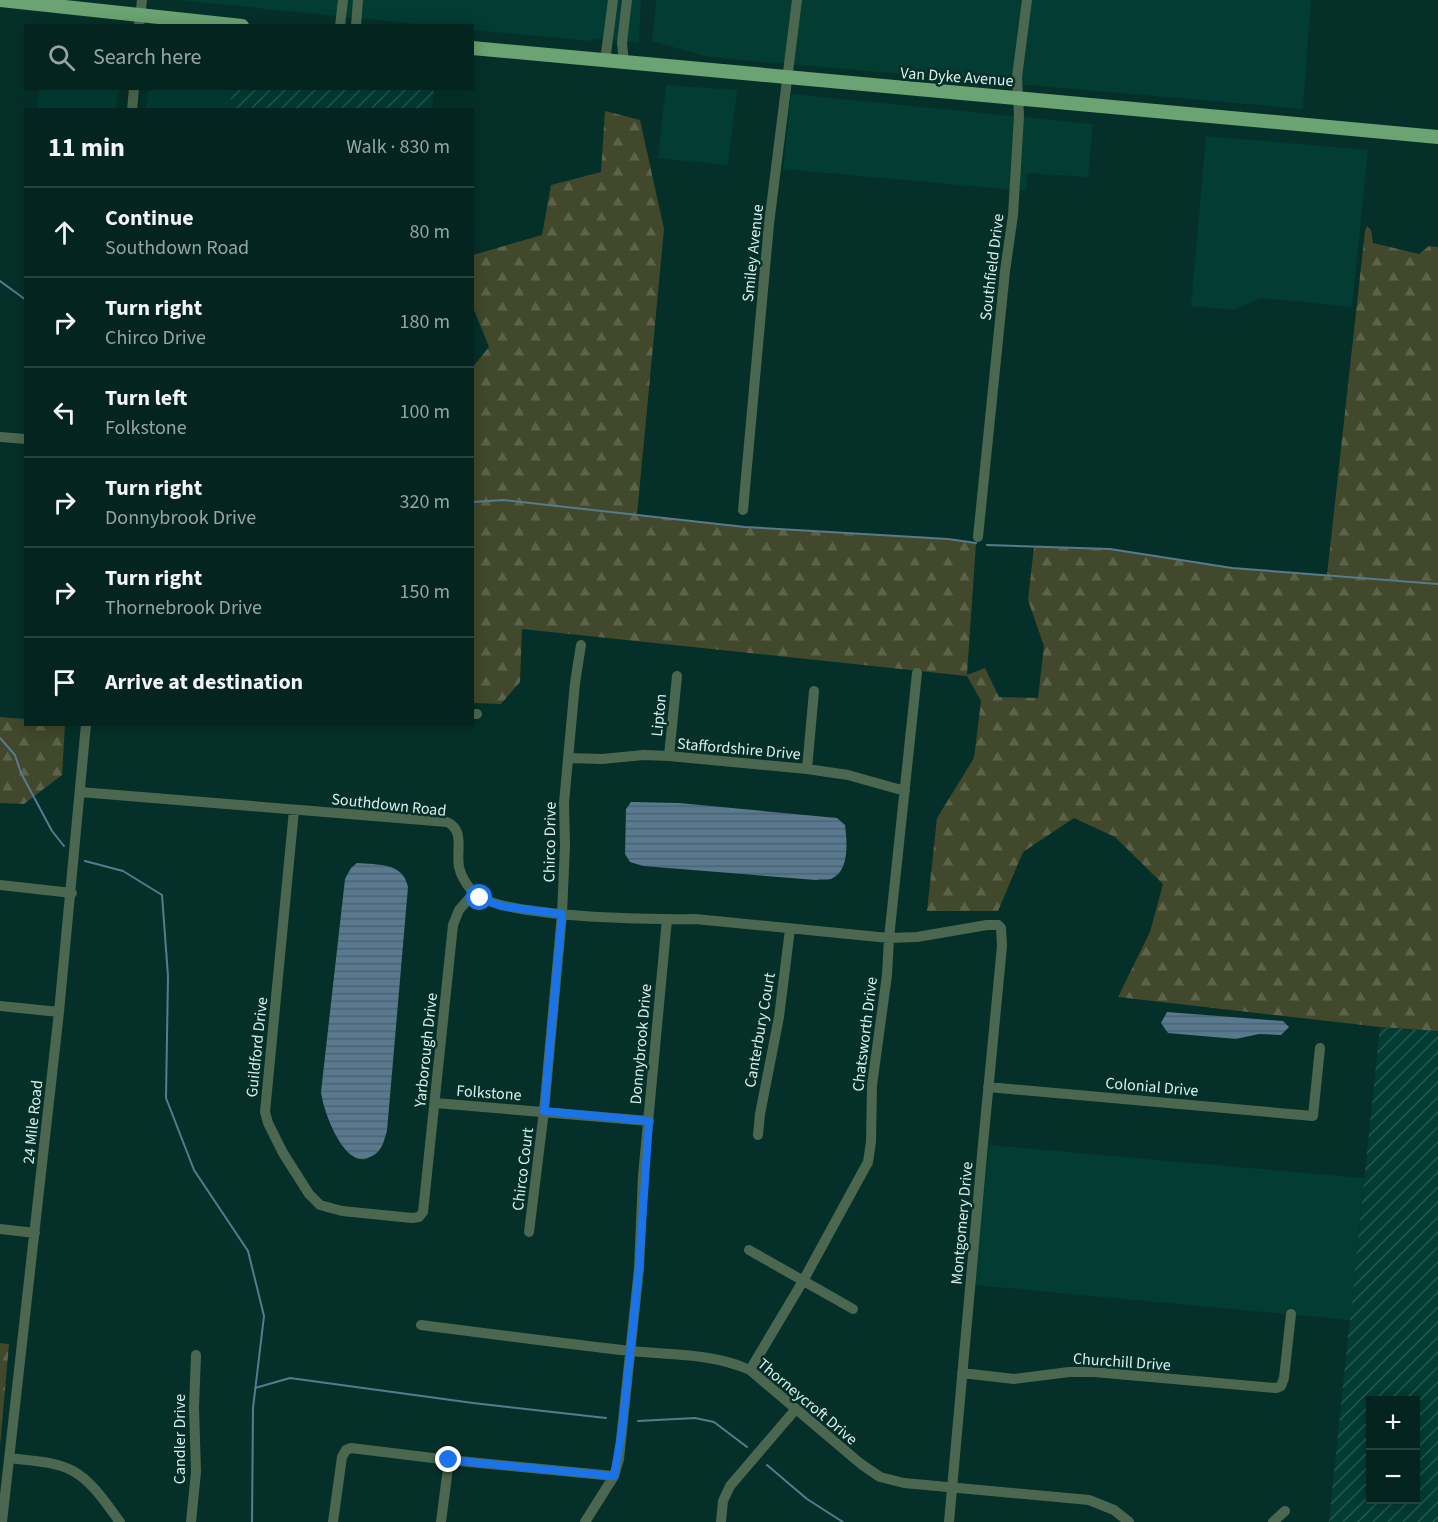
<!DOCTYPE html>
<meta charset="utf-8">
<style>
:root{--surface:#04241f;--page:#0d2c28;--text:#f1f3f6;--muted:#97a4a4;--line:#25413d}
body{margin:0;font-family:"Source Sans 3",sans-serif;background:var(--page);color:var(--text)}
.controls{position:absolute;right:18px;bottom:18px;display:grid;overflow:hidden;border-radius:0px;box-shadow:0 3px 15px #0003}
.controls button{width:54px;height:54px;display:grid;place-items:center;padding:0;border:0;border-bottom:2px solid var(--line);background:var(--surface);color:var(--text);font:30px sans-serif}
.stop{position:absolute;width:18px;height:18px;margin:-14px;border:4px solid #1a73e8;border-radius:50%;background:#fff}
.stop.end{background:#1a73e8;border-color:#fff;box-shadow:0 2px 6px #0008}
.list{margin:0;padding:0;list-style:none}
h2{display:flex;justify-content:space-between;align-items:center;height:78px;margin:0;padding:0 24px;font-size:26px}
h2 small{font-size:20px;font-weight:400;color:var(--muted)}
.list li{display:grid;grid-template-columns:39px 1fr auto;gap:18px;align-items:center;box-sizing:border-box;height:90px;padding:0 24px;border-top:2px solid var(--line)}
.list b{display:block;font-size:22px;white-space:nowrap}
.list p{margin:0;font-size:20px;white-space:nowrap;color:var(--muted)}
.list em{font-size:20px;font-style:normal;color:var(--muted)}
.icon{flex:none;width:33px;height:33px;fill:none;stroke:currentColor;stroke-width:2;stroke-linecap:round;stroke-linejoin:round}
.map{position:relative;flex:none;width:1438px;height:1522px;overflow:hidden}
.search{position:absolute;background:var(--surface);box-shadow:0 3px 15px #0003;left:24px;top:24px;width:450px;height:66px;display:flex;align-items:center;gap:15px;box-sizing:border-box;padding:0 21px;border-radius:0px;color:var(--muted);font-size:22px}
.panel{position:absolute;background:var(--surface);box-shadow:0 3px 15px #0003;left:24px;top:108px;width:450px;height:618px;border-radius:0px}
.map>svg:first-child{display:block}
.built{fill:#023c33}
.industrial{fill:url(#industrial-furrows);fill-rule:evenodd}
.forest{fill:url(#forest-firs)}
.water{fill:url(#water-rules)}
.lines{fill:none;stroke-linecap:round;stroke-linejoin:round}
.stream{stroke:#59798f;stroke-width:2}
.minor{stroke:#4c674f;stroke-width:10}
.major{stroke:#6ba372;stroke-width:14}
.route{stroke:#1a73e8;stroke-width:8}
.labels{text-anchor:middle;stroke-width:5;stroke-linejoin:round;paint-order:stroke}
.street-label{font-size:16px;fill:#daefea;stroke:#053029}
</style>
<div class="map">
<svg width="1438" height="1522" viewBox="0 0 1438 1522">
<defs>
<pattern id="industrial-furrows" width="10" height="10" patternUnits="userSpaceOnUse" patternTransform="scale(1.5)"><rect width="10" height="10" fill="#023c33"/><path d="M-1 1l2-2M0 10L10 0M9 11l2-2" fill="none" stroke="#265851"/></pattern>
<pattern id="forest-firs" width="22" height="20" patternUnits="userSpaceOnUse" patternTransform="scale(1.5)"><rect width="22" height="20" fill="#42482b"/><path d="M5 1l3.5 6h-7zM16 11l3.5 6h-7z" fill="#5d634a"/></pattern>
<pattern id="water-rules" width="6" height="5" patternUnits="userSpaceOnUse" patternTransform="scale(1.5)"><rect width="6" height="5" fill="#59798f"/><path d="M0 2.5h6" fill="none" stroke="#4e636e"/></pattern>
</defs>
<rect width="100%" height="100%" fill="#053029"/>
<!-- built -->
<path class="built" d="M178,0H641L639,43L597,39L592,41L473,30L472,26L427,25Z
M656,0H1311L1303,109L707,57L652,41Z
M666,85L737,90L728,165L658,158Z
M39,89H119L116,109H37Z
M148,89H232L230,109L145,110Z
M791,94L1093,124L1088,177L1028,173L1026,191L783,169Z
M1206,136L1368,150L1352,307L1262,298L1233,310L1191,306Z
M989,1145L1364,1178L1350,1320L974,1285Z"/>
<!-- industrial -->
<path class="industrial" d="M232,89H434L432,109L230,110Z
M1380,1027L1438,1031V1522H1329ZM1370,1400H1416V1500H1370Z"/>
<!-- forest -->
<path class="forest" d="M605,111L640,120L664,229L637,515L745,527L948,539L976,543L967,675L985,668L999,697L1038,698L1044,646L1028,600L1034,547L1110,549L1232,568L1327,575L1365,231L1367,226L1371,230L1373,243L1419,254L1429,246L1438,247V1031L1380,1027L1118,997L1150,932L1163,884L1115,837L1074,818L1023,852L998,911H927L937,818L974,758L981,701L967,676L522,629L520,682L501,704L473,703L472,368L489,347L473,307V255L542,235L551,185L601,172Z
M0,717L25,719L26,724L65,725L62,775L24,804L0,803Z
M0,1343L9,1344L0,1446Z"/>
<!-- water -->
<path class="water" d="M631,802L679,803L837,818L845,825C847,842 850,871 831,879C827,880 820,879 816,880L643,866L630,862L625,854L626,809Z
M357,863C378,865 403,862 408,887L387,1131C385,1136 384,1144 380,1149C377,1154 371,1157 365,1159C342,1163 323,1110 321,1092L345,879L351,868Z
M1167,1012L1283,1021L1289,1027L1281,1035L1259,1034L1236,1039L1168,1033L1161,1023Z"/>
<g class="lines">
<!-- stream -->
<path class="stream" d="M0,281L26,300
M472,502L503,500L745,527L948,539L976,543
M987,545L1110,549L1232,568L1438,584
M0,738L15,755L21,773L52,831L64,846
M85,861L123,871L162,895L168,976L166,1098L194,1170L248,1251L264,1316L253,1408L252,1522
M255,1388L290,1378L473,1403L606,1418
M638,1421L695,1418L714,1422L747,1447
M767,1465L807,1499L843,1522"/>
<!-- minor -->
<path class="minor" d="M139,26L142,0
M340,26L343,0
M356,26L358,0
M605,61L613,0
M624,63L622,43L627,0
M132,110L134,88
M0,437L26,439
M743,510L769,224L797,0
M978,537L1005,271L1013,215L1019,116L1017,77L1027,0
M472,714H477
M669,756L677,676
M568,758L602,759L644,755L669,756L807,769L848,775L905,791
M807,769L814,691
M80,792L447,822C465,830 456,851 459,867C461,876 466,884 472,891C493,918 657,920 695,919L889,938L917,937L987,925H998L1001,928L1002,946L983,1144L949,1522
M294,810L265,1112L268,1123L283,1153L309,1194L320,1205L342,1211L412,1218L419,1217L423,1212L453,925L459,910L473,894
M0,885L72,893
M0,1006L59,1012
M988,1087L1313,1116L1320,1048
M435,1103L649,1121
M758,1135L760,1114L779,1017L790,929
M0,1229L35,1233
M529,1232L544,1111L562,914L565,845L564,803L575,683L581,645
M749,1250L853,1309
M421,1325C491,1334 560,1343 630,1351C670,1355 712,1353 750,1370L861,1464L880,1477L904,1483L1089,1500L1114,1510L1129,1522
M750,1370L803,1281L868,1162L871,1142L872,1085L887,975L889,938L917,673
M962,1373L1014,1379L1069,1372H1094L1276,1388L1281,1386L1284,1378L1291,1314
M9,1458C30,1461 54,1461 73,1471C93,1482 107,1505 120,1522
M2,1522L59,1012L86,724
M191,1522L196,1472L194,1407L196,1355
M333,1522L342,1457L346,1450L351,1448L449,1460L614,1476
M441,1522L449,1460
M585,1522L614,1476L619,1459L639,1268L643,1176L667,919
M721,1522L723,1501L730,1486L795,1410
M1273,1522L1285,1511"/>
<!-- major -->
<path class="major" d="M0,0L242,26
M472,48L1438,137"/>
</g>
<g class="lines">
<!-- route -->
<path class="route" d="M449,1460L614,1476L622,1430L639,1268L649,1121L544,1111L562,914L501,906L480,898"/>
</g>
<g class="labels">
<!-- street labels -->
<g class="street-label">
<text transform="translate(957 76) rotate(4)" y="6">Van Dyke Avenue</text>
<text transform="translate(752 253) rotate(-84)" y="6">Smiley Avenue</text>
<text transform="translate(991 267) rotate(-83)" y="6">Southfield Drive</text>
<text transform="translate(658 715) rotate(-84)" y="6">Lipton</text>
<text transform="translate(739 748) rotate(5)" y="6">Staffordshire Drive</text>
<text transform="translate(389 804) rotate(6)" y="6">Southdown Road</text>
<text transform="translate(549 842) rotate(-89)" y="6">Chirco Drive</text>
<text transform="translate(759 1030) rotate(-80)" y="6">Canterbury Court</text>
<text transform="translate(864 1034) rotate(-83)" y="6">Chatsworth Drive</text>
<text transform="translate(640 1044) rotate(-85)" y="6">Donnybrook Drive</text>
<text transform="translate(256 1047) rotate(-84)" y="6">Guildford Drive</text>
<text transform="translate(425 1050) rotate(-84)" y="6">Yarborough Drive</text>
<text transform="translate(1152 1086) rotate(5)" y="6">Colonial Drive</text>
<text transform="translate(489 1092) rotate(4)" y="6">Folkstone</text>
<text transform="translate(32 1122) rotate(-84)" y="6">24 Mile Road</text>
<text transform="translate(522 1169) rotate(-83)" y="6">Chirco Court</text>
<text transform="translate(961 1223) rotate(-85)" y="6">Montgomery Drive</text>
<text transform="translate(1122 1361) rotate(4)" y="6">Churchill Drive</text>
<text transform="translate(808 1401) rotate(40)" y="6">Thorneycroft Drive</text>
<text transform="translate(179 1439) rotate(-90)" y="6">Candler Drive</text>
</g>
</g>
</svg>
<div class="controls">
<button>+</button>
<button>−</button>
</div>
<div class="stop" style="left:480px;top:898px"></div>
<div class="stop end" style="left:449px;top:1460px"></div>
<div class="search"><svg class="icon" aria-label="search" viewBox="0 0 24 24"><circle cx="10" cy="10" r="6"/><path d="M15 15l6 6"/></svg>Search here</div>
<section class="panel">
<h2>11 min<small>Walk · 830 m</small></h2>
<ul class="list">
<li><svg class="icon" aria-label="ahead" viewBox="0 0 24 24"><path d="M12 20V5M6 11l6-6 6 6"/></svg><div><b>Continue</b><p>Southdown Road</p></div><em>80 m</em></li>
<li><svg class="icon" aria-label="right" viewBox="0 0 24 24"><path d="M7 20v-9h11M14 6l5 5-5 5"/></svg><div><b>Turn right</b><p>Chirco Drive</p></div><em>180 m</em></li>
<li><svg class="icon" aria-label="left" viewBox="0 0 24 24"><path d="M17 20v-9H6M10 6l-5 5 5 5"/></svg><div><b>Turn left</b><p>Folkstone</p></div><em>100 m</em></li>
<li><svg class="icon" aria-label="right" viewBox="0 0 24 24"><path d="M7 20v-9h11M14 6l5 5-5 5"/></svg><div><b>Turn right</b><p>Donnybrook Drive</p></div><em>320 m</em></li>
<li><svg class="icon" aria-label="right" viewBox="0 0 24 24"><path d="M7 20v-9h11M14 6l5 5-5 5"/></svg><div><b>Turn right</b><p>Thornebrook Drive</p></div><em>150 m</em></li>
<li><svg class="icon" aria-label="arrive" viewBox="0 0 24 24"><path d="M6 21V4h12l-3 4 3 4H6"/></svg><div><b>Arrive at destination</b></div></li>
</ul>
</section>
</div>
